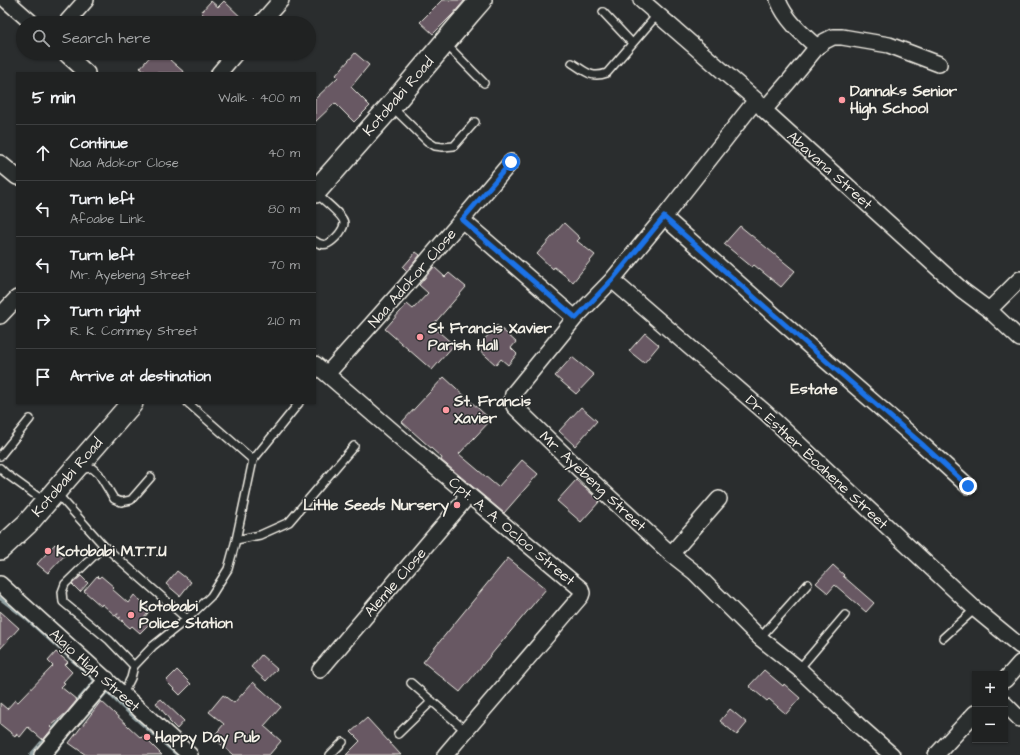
<!DOCTYPE html>
<meta charset="utf-8">
<style>
:root{--surface:#202222;--page:#2d2f2f;--text:#f1f3f6;--muted:#a2a4a5;--line:#3d3f40}
body{margin:0;font-family:"Architects Daughter",sans-serif;background:var(--page);color:var(--text)}
.controls{position:absolute;right:12px;bottom:12px;display:grid;overflow:hidden;border-radius:0px;box-shadow:0 1px 3px #0004}
.controls button{width:36px;height:36px;display:grid;place-items:center;padding:0;border:0;border-bottom:1px solid var(--line);background:var(--surface);color:var(--text);font:20px sans-serif}
.stop{position:absolute;width:12px;height:12px;margin:-9px;border:3px solid #1a73e8;border-radius:50%;background:#fff}
.stop.end{background:#1a73e8;border-color:#fff;box-shadow:0 1px 4px #0008}
.list{margin:0;padding:0;list-style:none}
h2{display:flex;justify-content:space-between;align-items:center;height:52px;margin:0;padding:0 16px;font-size:17px}
h2 small{font-size:13px;font-weight:400;color:var(--muted)}
.list li{display:grid;grid-template-columns:26px 1fr auto;gap:12px;align-items:center;box-sizing:border-box;height:56px;padding:0 16px;border-top:1px solid var(--line)}
.list b{display:block;font-size:15px;white-space:nowrap}
.list p{margin:0;font-size:13px;white-space:nowrap;color:var(--muted)}
.list em{font-size:13px;font-style:normal;color:var(--muted)}
.icon{flex:none;width:22px;height:22px;fill:none;stroke:currentColor;stroke-width:2;stroke-linecap:round;stroke-linejoin:round}
.map{position:relative;flex:none;width:1020px;height:755px;overflow:hidden}
.search{position:absolute;background:var(--surface);box-shadow:0 1px 3px #0004;left:16px;top:16px;width:300px;height:44px;display:flex;align-items:center;gap:10px;box-sizing:border-box;padding:0 14px;border-radius:22px;color:var(--muted);font-size:15px}
.panel{position:absolute;background:var(--surface);box-shadow:0 1px 3px #0004;left:16px;top:72px;width:300px;height:332px;border-radius:0px}
.map>svg:first-child{display:block}
.lines{fill:none;stroke-linecap:round;stroke-linejoin:round}
.stream{stroke:#8f9fa1;stroke-width:4}
.building{fill:#685964;stroke:#f4f1e8}
.lane-casing{stroke:#f4f1e8;stroke-width:10}
.street-casing{stroke:#f4f1e8;stroke-width:18}
.secondary-casing{stroke:#f4f1e8;stroke-width:24}
.path{stroke:#f4f1e8;stroke-width:2.5;stroke-dasharray:1 3;stroke-linecap:butt}
.lane{stroke:#2a2d2e;stroke-width:7}
.street{stroke:#2a2d2e;stroke-width:15}
.secondary{stroke:#2a2d2e;stroke-width:21}
.route{stroke:#1a73e8;stroke-width:5}
.poi-dot{fill:#ff9aa2;stroke:#2a2d2e;stroke-width:1.5}
.labels{text-anchor:middle;stroke-width:3;stroke-linejoin:round;paint-order:stroke}
.poi-label{font-size:15px;font-weight:bold;fill:#f4f1e8;stroke:#2a2d2e;text-anchor:start}
.street-label{font-size:15px;fill:#f4f1e8;stroke:#2a2d2e}
.neighbourhood-label{font-size:16px;font-weight:bold;fill:#f4f1e8;stroke:#2a2d2e}
</style>
<div class="map">
<svg width="1020" height="755" viewBox="0 0 1020 755">
<rect width="100%" height="100%" fill="#2a2d2e"/>
<filter id="ink" filterUnits="userSpaceOnUse"><feTurbulence type="fractalNoise" baseFrequency=".025" numOctaves="2"/><feDisplacementMap in="SourceGraphic" scale="8" xChannelSelector="R" yChannelSelector="G"/><feConvolveMatrix kernelMatrix="1 2 1 2 8 2 1 2 1" color-interpolation-filters="sRGB"/></filter>
<g filter="url(#ink)">
<g class="lines">
<!-- stream -->
<path class="stream" d="M0,598L26,618L107,691L123,707L178,755
M80,722L107,691
M31,755L95,681
M52,755L67,737"/>
</g>
<!-- building -->
<path class="building" d="M442,0H465L453,14L433,34L420,22Z
M211,1L218,7L224,1L247,23H212L201,12Z
M153,53H167L173,58L170,60L185,73H147L140,68Z
M355,53L369,65L351,87L370,106L354,122L335,103L315,122V99L338,77L336,75Z
M564,223L580,238L577,241L595,255L573,282L554,267L553,269L537,254Z
M740,226L795,271L781,287L754,265L752,267L724,244Z
M416,252L420,255L407,271L403,267Z
M434,267L445,277L449,273L466,287L432,326L454,345L432,370L385,329L407,304L413,309L428,293L419,285Z
M497,325L516,342L511,348L517,354L508,365L501,359L496,365L477,348Z
M645,333L659,345L644,363L629,351Z
M572,357L594,375L576,394L555,376Z
M444,377L491,420L459,454L498,487L522,460L538,474L504,513L441,460L442,458L402,422Z
M581,407L597,421L575,446L559,431Z
M576,480L600,501L581,522L557,501Z
M55,544L66,554L48,573L37,564Z
M508,558L546,589L460,692L423,662Z
M833,565L844,575L843,576L874,603L866,612L835,585L828,593L816,583Z
M177,571L191,582L180,596L166,584Z
M81,576L88,583L80,592L72,584Z
M97,576L99,578L101,576L114,587L112,589L128,603L134,595L151,609L144,618L150,623L140,633L132,626L130,628L102,604L101,606L84,591Z
M0,611L19,628L0,649Z
M56,652L68,662L65,665L72,672L63,682L65,683L61,687L77,700L67,712L50,727L52,729L43,740L28,727L20,737L16,734L15,736L0,724V703L7,709L15,700L18,702L53,666L48,661Z
M261,655L277,669L266,681L251,667Z
M177,670L191,684L180,695L166,681Z
M764,670L783,686L784,684L800,698L786,714L769,699L767,701L749,686Z
M253,682L281,707L264,726L281,741L269,755H233L213,737L224,724L209,712L223,695L234,703Z
M161,699L184,721L177,729L169,721L170,720L156,703Z
M101,701L141,738L143,736L162,755H86L69,743Z
M730,709L747,723L737,735L720,721Z
M367,718L401,755H346L360,741L351,732Z"/>
<g class="lines">
<defs>
<path id="lane" d="M603,12L632,43
M446,44L484,83
M572,63C585,71 591,79 607,73L657,15
M392,107L427,141L435,146L443,147L454,146L475,122
M315,241C325,249 332,242 339,234C341,231 344,228 344,223C344,216 323,200 317,194
M188,403L253,460
M0,456L30,419
M0,468L5,473L45,502
M82,470L83,469L92,468L99,474L114,499L121,502L131,500L151,477
M57,492L60,497L104,546L187,619
M236,540L260,535L289,522L354,446
M104,546L65,584L62,592L63,602L109,640L134,666
M760,638L808,584
M943,638L975,609
M799,669L845,615
M411,683L466,731
M123,694L131,678L134,666L153,646L187,619L211,596L228,569L236,540L253,460L299,403
M398,734L432,701
M330,755L343,742"/>
<path id="street" d="M6,0L32,23
M641,0L756,100L764,110L962,290L989,310L1020,339
M66,23L86,0
M261,23L281,0
M817,47L825,41L833,37H842L889,45L939,64
M65,53L87,73
M219,73L236,53
M756,100L664,217L612,280L575,318L513,394L512,400L514,406L581,471L671,554L694,572L760,638L799,669L858,725L892,755
M764,110L790,80L817,47C802,34 785,19 778,0
M0,163L17,177
M664,217L817,353L924,446L968,486
M462,220L575,318
M612,280L766,413L975,609L1020,646
M989,310L1020,279
M0,316L17,298
M315,364L410,446L581,589L582,593L581,596L445,755
M327,374L404,288L511,162
M671,554L719,499
M0,584L190,755
M320,670L469,495
M1005,680L1020,663
M1005,704L1020,719
M42,755L107,679
M936,755L975,713"/>
<path id="secondary" d="M315,192L391,106L468,15L481,0
M0,549L27,524L132,403"/>
</defs>
<!-- lane casing -->
<use href="#lane" class="lane-casing"/>
<!-- street casing -->
<use href="#street" class="street-casing"/>
<!-- secondary casing -->
<use href="#secondary" class="secondary-casing"/>
<!-- path -->
<path class="path" d="M117,614L123,622"/>
<!-- lane -->
<use href="#lane" class="lane"/>
<!-- street -->
<use href="#street" class="street"/>
<!-- secondary -->
<use href="#secondary" class="secondary"/>
</g>
</g>
<g class="lines" filter="url(#ink)">
<!-- route -->
<path class="route" d="M511,162L462,220L576,318L612,280L664,217L817,353L924,446L968,486"/>
</g>
<!-- markers -->
<g class="poi-dot">
<circle cx="842" cy="100" r="4"/>
<circle cx="420" cy="337" r="4"/>
<circle cx="446" cy="410" r="4"/>
<circle cx="457" cy="505" r="4"/>
<circle cx="48" cy="551" r="4"/>
<circle cx="131" cy="615" r="4"/>
<circle cx="147" cy="737" r="4"/>
</g>
<g class="labels">
<!-- poi labels -->
<g class="poi-label">
<text x="850" y="96">Dannaks Senior<tspan x="850" dy="17">High School</tspan></text>
<text x="428" y="333">St Francis Xavier<tspan x="428" dy="17">Parish Hall</tspan></text>
<text x="454" y="406">St. Francis<tspan x="454" dy="17">Xavier</tspan></text>
<text x="449" y="510" text-anchor="end">Little Seeds Nursery</text>
<text x="56" y="556">Kotobabi M.T.T.U</text>
<text x="139" y="611">Kotobabi<tspan x="139" dy="17">Police Station</tspan></text>
<text x="155" y="742">Happy Day Pub</text>
</g>
<!-- street labels -->
<g class="street-label">
<text transform="translate(398 96) rotate(-49)" y="5">Kotobabi Road</text>
<text transform="translate(830 170) rotate(42)" y="5">Abavana Street</text>
<text transform="translate(412 278) rotate(-49)" y="5">Naa Adokor Close</text>
<text transform="translate(817 462) rotate(43)" y="5">Dr. Esther Boahene Street</text>
<text transform="translate(67 477) rotate(-49)" y="5">Kotobabi Road</text>
<text transform="translate(593 481) rotate(43)" y="5">Mr. Ayebeng Street</text>
<text transform="translate(512 531) rotate(40)" y="5">Cpt. A. A. Ocloo Street</text>
<text transform="translate(395 582) rotate(-49)" y="5">Alemle Close</text>
<text transform="translate(95 670) rotate(42)" y="5">Alajo High Street</text>
</g>
<!-- neighbourhood labels -->
<g class="neighbourhood-label">
<text x="814" y="394">Estate</text>
</g>
</g>
</svg>
<div class="controls">
<button>+</button>
<button>−</button>
</div>
<div class="stop" style="left:511px;top:162px"></div>
<div class="stop end" style="left:968px;top:486px"></div>
<div class="search"><svg class="icon" aria-label="search" viewBox="0 0 24 24"><circle cx="10" cy="10" r="6"/><path d="M15 15l6 6"/></svg>Search here</div>
<section class="panel">
<h2>5 min<small>Walk · 400 m</small></h2>
<ul class="list">
<li><svg class="icon" aria-label="ahead" viewBox="0 0 24 24"><path d="M12 20V5M6 11l6-6 6 6"/></svg><div><b>Continue</b><p>Naa Adokor Close</p></div><em>40 m</em></li>
<li><svg class="icon" aria-label="left" viewBox="0 0 24 24"><path d="M17 20v-9H6M10 6l-5 5 5 5"/></svg><div><b>Turn left</b><p>Afoabe Link</p></div><em>80 m</em></li>
<li><svg class="icon" aria-label="left" viewBox="0 0 24 24"><path d="M17 20v-9H6M10 6l-5 5 5 5"/></svg><div><b>Turn left</b><p>Mr. Ayebeng Street</p></div><em>70 m</em></li>
<li><svg class="icon" aria-label="right" viewBox="0 0 24 24"><path d="M7 20v-9h11M14 6l5 5-5 5"/></svg><div><b>Turn right</b><p>R. K. Commey Street</p></div><em>210 m</em></li>
<li><svg class="icon" aria-label="arrive" viewBox="0 0 24 24"><path d="M6 21V4h12l-3 4 3 4H6"/></svg><div><b>Arrive at destination</b></div></li>
</ul>
</section>
</div>
